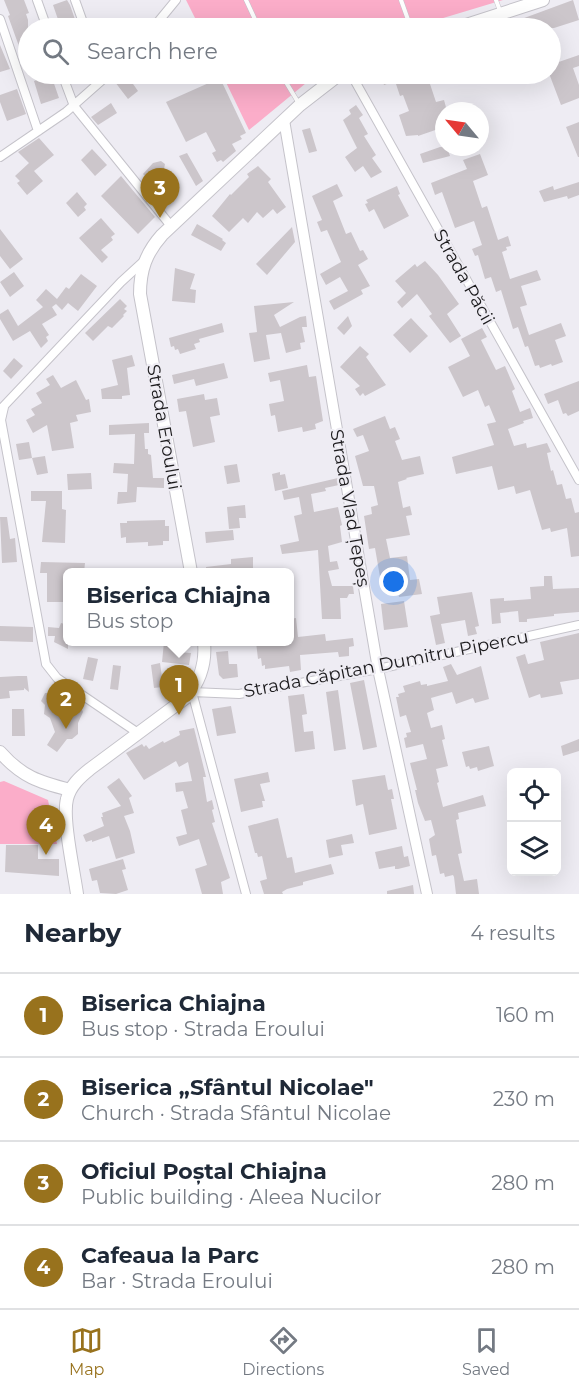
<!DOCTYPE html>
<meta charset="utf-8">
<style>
:root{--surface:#fff;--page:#f2f2f3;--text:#1f2937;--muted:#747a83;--line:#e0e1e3;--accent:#98721d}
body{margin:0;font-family:Montserrat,sans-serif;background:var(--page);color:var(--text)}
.controls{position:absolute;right:18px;bottom:18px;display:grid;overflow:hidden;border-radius:9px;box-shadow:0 6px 24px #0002}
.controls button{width:54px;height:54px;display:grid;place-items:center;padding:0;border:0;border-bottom:2px solid var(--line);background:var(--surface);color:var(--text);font:30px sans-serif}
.compass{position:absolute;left:435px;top:102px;width:54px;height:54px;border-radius:50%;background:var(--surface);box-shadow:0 6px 24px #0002;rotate:299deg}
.you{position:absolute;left:394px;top:582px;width:21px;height:21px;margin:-15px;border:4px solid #fff;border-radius:50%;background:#1a73e8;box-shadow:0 0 0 9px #1a73e833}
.badge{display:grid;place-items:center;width:39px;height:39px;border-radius:50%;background:var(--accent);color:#fff;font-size:20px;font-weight:700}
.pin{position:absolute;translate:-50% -50px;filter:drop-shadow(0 2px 3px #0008)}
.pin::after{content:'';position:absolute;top:32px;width:21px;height:18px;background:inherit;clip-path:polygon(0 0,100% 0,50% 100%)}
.popup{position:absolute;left:63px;top:568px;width:231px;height:78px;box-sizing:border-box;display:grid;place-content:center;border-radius:9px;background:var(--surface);filter:drop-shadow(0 2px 4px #0005);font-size:20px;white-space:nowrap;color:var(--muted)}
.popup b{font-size:22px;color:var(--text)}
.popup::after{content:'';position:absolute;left:50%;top:100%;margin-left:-12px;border:12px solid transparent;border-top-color:var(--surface)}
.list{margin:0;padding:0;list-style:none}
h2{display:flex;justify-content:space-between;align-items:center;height:78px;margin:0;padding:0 24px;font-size:26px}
h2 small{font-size:20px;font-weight:400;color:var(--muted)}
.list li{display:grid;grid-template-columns:39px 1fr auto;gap:18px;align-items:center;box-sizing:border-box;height:84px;padding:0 24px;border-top:2px solid var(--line)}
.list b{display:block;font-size:22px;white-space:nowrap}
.list p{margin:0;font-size:20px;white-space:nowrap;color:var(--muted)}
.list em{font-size:20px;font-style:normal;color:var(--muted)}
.icon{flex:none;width:33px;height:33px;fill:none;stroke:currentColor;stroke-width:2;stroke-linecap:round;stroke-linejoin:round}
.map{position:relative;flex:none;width:579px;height:894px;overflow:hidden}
.search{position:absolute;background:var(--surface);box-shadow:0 6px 24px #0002;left:18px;right:18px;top:18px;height:66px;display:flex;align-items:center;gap:15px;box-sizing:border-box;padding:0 21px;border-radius:33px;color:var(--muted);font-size:22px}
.sheet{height:414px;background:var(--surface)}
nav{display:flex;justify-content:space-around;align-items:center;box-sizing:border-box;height:84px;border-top:2px solid var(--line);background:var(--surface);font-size:16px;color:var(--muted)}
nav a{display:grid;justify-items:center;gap:3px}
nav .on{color:var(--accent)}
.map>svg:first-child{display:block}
.green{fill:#fbadc9}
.building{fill:#ccc6cb}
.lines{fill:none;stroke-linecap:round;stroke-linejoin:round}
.service-casing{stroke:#c5c3ca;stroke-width:5}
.minor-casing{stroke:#c5c3ca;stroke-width:10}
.tertiary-casing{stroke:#c5c3ca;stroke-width:12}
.secondary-casing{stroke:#c5c3ca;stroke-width:14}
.service{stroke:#fff;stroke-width:4}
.minor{stroke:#fff;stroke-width:8}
.tertiary{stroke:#fff;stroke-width:10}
.secondary{stroke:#fff;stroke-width:12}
.labels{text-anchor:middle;stroke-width:4.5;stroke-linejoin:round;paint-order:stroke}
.street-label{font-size:18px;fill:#1b1a1c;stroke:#eeecf3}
</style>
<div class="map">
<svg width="579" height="894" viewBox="0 0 579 894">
<rect width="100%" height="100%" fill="#eeecf3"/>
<!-- green -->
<path class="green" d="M186,0H503L410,28H200Z
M222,74H317L249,130Z
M4,781L48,800L57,844H0V782Z"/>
<!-- building -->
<path class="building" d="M4,0H24L29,13L26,14L28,20V71L8,16L10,15Z
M67,0L70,5L78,28H61L53,5Z
M573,0L579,20L554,28H497Z
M0,45L10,69L0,72Z
M579,55V66L573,68L579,85V98L561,105L550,76V65Z
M126,74L138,91L128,99L115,82Z
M380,74H412L414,79L427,75L436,102L444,100L447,111H444V127L418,136V135L406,136L399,115L409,111L403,95L400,96L395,81L384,85Z
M51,75L59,98L41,104L34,81Z
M220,78L246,133L240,136L242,139L232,144L236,151L223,162L221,160L217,162L212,153L216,151L206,132L186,142L166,102Z
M17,89L26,114L7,121L0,102V95Z
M111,103L117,113L98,125L91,117Z
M356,105L363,115L359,118L368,134L364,136L376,155L372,158L382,172L371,178L363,166L355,172L345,157L357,148L343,120L351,114L349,110Z
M579,122V157H578L566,127Z
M310,128L317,151L309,153L302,130Z
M39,138L54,155L34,171L43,181L27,195L17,183L20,181L15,176L29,163L18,152Z
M440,147H447L450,156L423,163L420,154Z
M92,149L107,165L95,176L81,160Z
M187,153L203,181L196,186L179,156Z
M480,154L488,175L473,181L482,208L487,206L498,240L508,236L511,246L506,247L507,250L502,252L510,279L537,270L541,280L521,286L527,305L520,307L529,335L561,323L566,336L555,340L563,362L552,366L551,364L540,368L539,365L535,366L528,346L525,347L518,327L513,329L501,290L496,292L491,277L485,279L478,255L475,256L472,249L482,245L474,221L455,228L442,192L435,195L431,183L467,169L463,160Z
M161,161L165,164L164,169L171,177L168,184L157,189L143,174L153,163Z
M258,166L271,179L268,182L286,207L277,214L273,209L263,218L257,212L248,223L243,218L229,232L212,216L230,194L231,195L249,177L247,174Z
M121,176L155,217L138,234L101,196Z
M579,182V195L568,199L567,196L544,202L539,191L553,186L554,190Z
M337,184L343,196L333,201L346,234L351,232L360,251L363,250L368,259L358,265L370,286L361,290L363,294L334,310L329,301L348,291L340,277L326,285L320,274L341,262L327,230L321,232L317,222L322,220L312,196Z
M397,186L400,194L398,195L409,216L384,229L374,209L369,212L365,204L368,203L366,200Z
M77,192L87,204L84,207L86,210L78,217L66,203Z
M101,218L115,234L111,237L113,240L101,250L108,257L102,263L79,238Z
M197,224L223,239L222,240L226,243L221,251L191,235Z
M292,227L295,242L267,275L256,264Z
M0,229L23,259L10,269L0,256Z
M425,261L438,275L459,304L447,314L461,336L450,343L429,316L432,314L417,294L402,308L397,302L406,293L395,281L415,264L417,267Z
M175,268L195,274L190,289L196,290L195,303L172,301Z
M14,272L24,286L10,297L0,282Z
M81,274L97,286L78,311L68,303L62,310L56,304L52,307L57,315L42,324L49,335L46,337L48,341L41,348L30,331L13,341L0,319V314L8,309L18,326L43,307L36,300L46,289L57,299L66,287L69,289Z
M120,299L127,306L124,309L127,311L123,315L124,316L112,328L108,326L93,341L85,333Z
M294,302L274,315L280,327L300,317L306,316L307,327H302L305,342L300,343L301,349L286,353L281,333L266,335L270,359L254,362L249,333L257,332L254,306Z
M348,316L352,326L344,335L337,328Z
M411,318L428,336L410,353L393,335Z
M222,323L224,332L199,339L200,342L194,344L196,349L180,354L178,349L175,350L174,346L171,347L169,338Z
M482,328L487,337L481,340L496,370L505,366L515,389L512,391L520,412L530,408L533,418L523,421L524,423L508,429L514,446L526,443L527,448L547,443L551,452L547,453L551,471L553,470L557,485L562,484L566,499L571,498L575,513L579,512V556L571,557L567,528L551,532L550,528L542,530L530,490L516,494L514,486L498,490L492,466L456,474L452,457L494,445L487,424L496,422L489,405L485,407L478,390L463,397L448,367L470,356L461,339Z
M360,346L369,354L366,357L386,385L365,396L363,393L360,396L355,389L360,386L340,367Z
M132,355L135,366L127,368L130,395L122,396V399H102L101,389L118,385L112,360Z
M14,358L23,366L11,379L3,371Z
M224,363L228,378L196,386L194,379L174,384L172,375Z
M307,365L309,377L316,376L323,421L315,424L316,429L303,432L302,427L278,432L275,415L271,416L269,404L284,401L280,380L270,382L268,373Z
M53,375L61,388L76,380L86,400L89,399L91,412L76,415L78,421L70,423L74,448L52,451L47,425L33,433L26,420L35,415L31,409L42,403L36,393L50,385L46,379Z
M579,381V411L568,416L566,413L563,414L558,400L548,404L544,394Z
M204,394L205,400L217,398L220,415L210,417L215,442L193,447L186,411L179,412L177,399Z
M385,416L390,429L395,427L400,439L395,441L402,460L420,456L424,474L406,478L407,479L398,482L403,508L410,506L412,515L406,516L410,535L386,539L390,558L407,556L410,580L419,579L422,594L399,597L395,575L380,577L375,548L369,549L364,516L372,514L371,507L378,505L374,486H363L355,456L369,451L363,435L357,437L353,429Z
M149,423V433H144L145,449H148V454L151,455L153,478H164V488L137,487L136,502L117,504L118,492H127L128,474L113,473L114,463L134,464L135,434L109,435V425Z
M29,442L32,458L19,460L16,444Z
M45,456L48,473L37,475L32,458Z
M237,464L240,482L227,484L224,466Z
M280,472V475L285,474L288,488L275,491L272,474Z
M91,473L92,489L68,490L67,474Z
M338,478L339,485L325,488L326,491L311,494L314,512L338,507L342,525L340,526L342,542L328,546L330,562L337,561L339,569L328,571L332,586H353L354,594H349L347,598H340L341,619H322L318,550L282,554L280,545L299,541L294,516L302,514L299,497L284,500L282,491Z
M31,491H62V509L66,510L65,543L42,542L46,501H31Z
M245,505L246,518H239L240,528L229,529L227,507Z
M0,517H7L10,539L15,538L17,562L2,563Z
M165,520V526H169V541H163V545L148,546V542L126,543V537L121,538L120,523H127V521Z
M233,530L234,540L206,543L205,532Z
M253,557V568H249L250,573H206V567L231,564V559Z
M41,562L85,563L84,573H68V602H47V573H40Z
M544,576H552L553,589L579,588V612L554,614V616L527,619V622H519L518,611L500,613L501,623L492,624L490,599L504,598V601L531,599L530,587L544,586Z
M472,592L479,626L475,627L477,634L468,636L465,620L441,624L445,643L436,645L430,616L440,614L437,597Z
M404,601L408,627L384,630L381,604Z
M296,618L298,637L325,634L326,641L353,638L354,646L349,647V656L339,657L338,652L300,655L301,670L290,672L289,666L265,669V665L262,666L261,658L258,659L256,642H290V619Z
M61,623L68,625V649L54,642L55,636H48V627L59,628Z
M0,626L33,627V642L0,641Z
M579,633V679L560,682L563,694L541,698L540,694L529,698L516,657L525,654L528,664L544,660L540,642Z
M164,642H177L176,652L191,653L189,665L162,662Z
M228,651L229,664H237L238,677L223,679L219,675L216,652Z
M88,657L98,659L93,681L83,679Z
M160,663L163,684L162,687L154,688L151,665Z
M451,664L457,675L481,666L489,699L475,703L473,698L456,704L452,692L431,698L434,710L427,713L431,728L442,725L445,739L442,740L448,766L436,769L439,782L437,783L443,807L483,795L486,806L458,813L459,819L456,820L462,853L458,854L464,881L477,879L479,894H456L454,877L453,875L445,877L444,873L440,874L436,855L432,856L429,839L435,835L431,820L425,821L418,803L415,790H417L410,763L427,759L423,744L406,748L404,738L407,737L406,733L411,732L406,715L400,717L396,697H399L398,694L405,692L403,686L420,681L421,685L427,684V686L448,681L443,667Z
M113,665L121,666L118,690L110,689Z
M18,676H27L29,692L24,688V690L9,691L10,698L0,699V677Z
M364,680L377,747L363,750L350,683Z
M58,686L66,692L69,706L80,705L83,712L78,723V734L72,739H67L57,752L47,745L55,732L50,718L44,714L45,705L41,701L45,693H50Z
M338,690L346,749L334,751L326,692Z
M304,694L307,714L302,715L304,732L313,731L315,749L295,752L288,696Z
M231,706L236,733L217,736L212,709Z
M12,709H24L25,736H12Z
M194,728L206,777H203L207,802L212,800L214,809L212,810L215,822L212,823L230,878L221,882L223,894H202L195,869L207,865L199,839L179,846L176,837L187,834L181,810L188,808L183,791L176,792L175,783L192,781L188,762L179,767L176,761L144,780L126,753L142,744L144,747L146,745L149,749L163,741L164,743L180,735L179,731Z
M579,739V751L563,756L561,746Z
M489,746L494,766L478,771L477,767L470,769L469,766L466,767L462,752Z
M268,772L270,782L260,784L265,801H262L263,807L241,812L234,779Z
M385,775L388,790L392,789L394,799H391L397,829L369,835L363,804L356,806L352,780Z
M119,778L132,796L129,798L134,813L124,816L130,831L135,853L116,859L109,836L92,842V840L86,842L83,835L104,826L101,817H103L102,813L121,806L107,787Z
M278,818L287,858L292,857L295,873L331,864L334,874L303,882V885L287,889L282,892L283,894H264L260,881L267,879L262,856L258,857L257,853H255L248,826Z
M352,834L354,843L341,845L343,855L329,858L326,840Z
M6,845H38V859H59V876L5,872Z
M402,846L404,857L408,856L410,866L398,869H395V866L379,869L375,852Z
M123,859L126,869L122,870L128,890L116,894L100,893L97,880L92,881L89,869Z
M413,885L414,894H387V891Z"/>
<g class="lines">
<defs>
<path id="service" d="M246,0L259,28
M401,0L411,28
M496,0L500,11
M281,74L298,102"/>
<path id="minor" d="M37,0L47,28
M75,0L85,28
M0,19L38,131
M153,28L176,0
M62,74L74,106L171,226
M351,74L579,480
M0,157L66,112L109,74
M4,407L1,420L46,664L57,678L138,733
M0,410L121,282L145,260
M246,894L192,692L239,694L378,669L579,625"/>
<path id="tertiary" d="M284,120L378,669L427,894"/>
<path id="secondary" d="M457,28L543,0
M191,572L140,294C140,270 146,253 162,235L300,105L340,74
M0,752C22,777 39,782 70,790
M77,894C74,872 62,818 67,799C70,786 80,777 90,769L187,697C201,680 206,663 204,642"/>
</defs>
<!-- service casing -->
<use href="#service" class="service-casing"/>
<!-- minor casing -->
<use href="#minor" class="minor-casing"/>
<!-- tertiary casing -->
<use href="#tertiary" class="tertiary-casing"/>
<!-- secondary casing -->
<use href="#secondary" class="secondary-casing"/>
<!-- service -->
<use href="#service" class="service"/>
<!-- minor -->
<use href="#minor" class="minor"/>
<!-- tertiary -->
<use href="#tertiary" class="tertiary"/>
<!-- secondary -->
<use href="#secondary" class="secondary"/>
</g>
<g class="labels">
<!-- street labels -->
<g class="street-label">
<text transform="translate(464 277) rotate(61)" y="6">Strada Păcii</text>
<text transform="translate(164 427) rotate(80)" y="6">Strada Eroului</text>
<text transform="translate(350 508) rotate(80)" y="6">Strada Vlad Țepeș</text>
<text transform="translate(386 664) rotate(-11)" y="6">Strada Căpitan Dumitru Pipercu</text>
</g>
</g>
</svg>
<div class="controls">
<button><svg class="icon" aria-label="locate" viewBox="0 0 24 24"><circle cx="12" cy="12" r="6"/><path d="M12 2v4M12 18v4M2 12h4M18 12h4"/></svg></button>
<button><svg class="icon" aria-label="layers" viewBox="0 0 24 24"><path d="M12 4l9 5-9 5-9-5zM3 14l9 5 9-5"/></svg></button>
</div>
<svg class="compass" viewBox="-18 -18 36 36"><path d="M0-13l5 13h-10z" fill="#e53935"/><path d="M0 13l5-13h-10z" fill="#747a83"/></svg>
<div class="you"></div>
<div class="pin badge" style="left:179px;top:715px">1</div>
<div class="popup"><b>Biserica Chiajna</b>Bus stop</div>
<div class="pin badge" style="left:66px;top:729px">2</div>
<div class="pin badge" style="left:160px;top:218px">3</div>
<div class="pin badge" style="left:46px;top:855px">4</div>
<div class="search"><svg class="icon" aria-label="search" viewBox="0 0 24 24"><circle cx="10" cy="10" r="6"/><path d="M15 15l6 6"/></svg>Search here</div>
</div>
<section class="sheet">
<h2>Nearby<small>4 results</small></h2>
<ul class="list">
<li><span class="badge">1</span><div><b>Biserica Chiajna</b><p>Bus stop · Strada Eroului</p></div><em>160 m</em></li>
<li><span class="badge">2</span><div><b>Biserica „Sfântul Nicolae&quot;</b><p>Church · Strada Sfântul Nicolae</p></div><em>230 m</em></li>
<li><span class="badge">3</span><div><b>Oficiul Poștal Chiajna</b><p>Public building · Aleea Nucilor</p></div><em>280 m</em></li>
<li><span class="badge">4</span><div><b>Cafeaua la Parc</b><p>Bar · Strada Eroului</p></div><em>280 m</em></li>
</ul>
</section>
<nav>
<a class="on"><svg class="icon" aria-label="map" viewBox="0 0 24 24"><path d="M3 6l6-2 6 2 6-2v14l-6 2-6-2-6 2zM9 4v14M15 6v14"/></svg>Map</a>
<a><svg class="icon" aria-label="directions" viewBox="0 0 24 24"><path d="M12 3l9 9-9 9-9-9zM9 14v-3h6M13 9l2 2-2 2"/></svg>Directions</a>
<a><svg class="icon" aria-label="saved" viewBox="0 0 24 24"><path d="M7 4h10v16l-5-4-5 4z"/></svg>Saved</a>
</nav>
